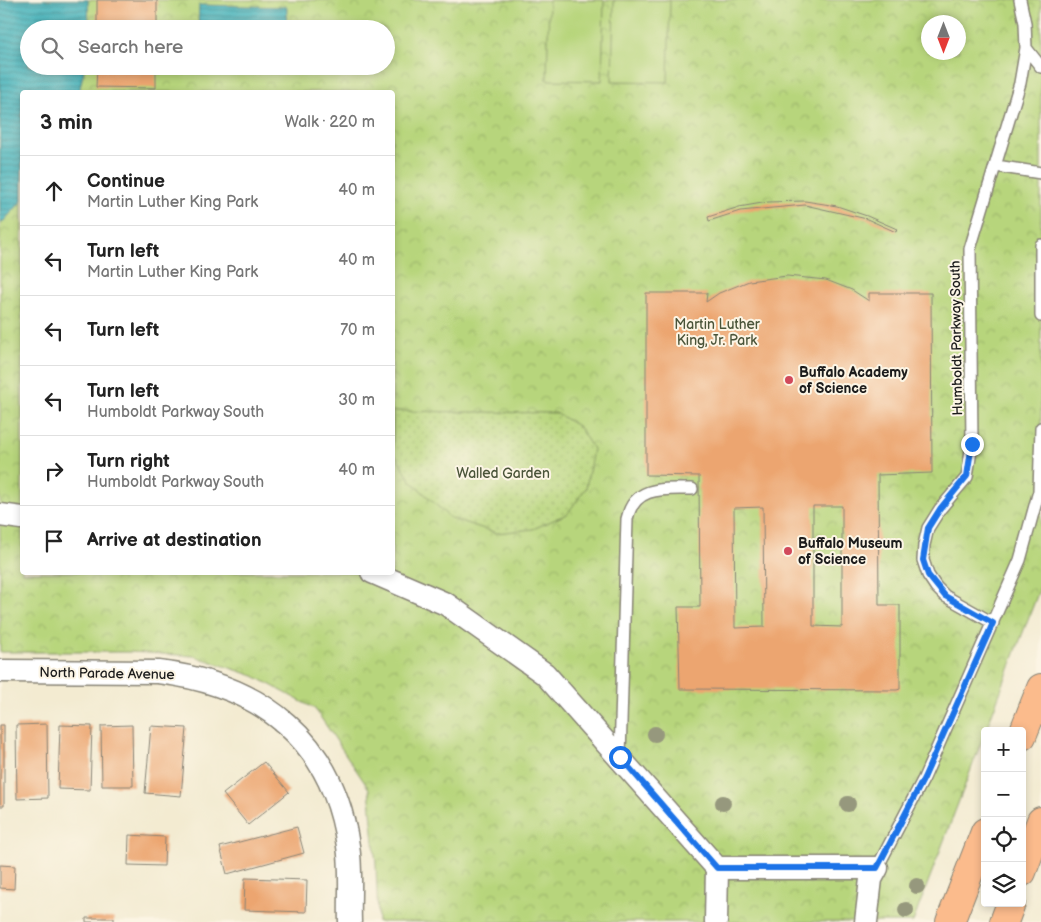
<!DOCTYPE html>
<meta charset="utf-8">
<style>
:root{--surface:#fff;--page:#f2f2f2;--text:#222;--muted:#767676;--line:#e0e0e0}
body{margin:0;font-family:"Balsamiq Sans",sans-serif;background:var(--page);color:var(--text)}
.controls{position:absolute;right:15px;bottom:15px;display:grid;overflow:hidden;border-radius:5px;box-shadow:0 2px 8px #0003}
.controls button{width:45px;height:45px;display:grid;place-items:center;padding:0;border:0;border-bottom:1px solid var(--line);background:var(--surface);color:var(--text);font:25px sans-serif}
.compass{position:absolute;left:921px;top:15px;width:45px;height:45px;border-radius:50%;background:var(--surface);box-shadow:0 2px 8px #0003;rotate:180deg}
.stop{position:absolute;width:15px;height:15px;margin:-11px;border:4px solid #1a73e8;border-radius:50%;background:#fff}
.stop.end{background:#1a73e8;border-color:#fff;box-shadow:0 1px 5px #0008}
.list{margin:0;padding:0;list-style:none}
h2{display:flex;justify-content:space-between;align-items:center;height:65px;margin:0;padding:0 20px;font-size:21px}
h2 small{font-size:16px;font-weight:400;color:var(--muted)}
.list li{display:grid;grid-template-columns:32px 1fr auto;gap:15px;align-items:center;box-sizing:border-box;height:70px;padding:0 20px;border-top:1px solid var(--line)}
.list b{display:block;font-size:19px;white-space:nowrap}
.list p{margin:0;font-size:16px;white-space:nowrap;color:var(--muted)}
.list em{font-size:16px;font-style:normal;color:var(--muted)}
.icon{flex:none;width:28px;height:28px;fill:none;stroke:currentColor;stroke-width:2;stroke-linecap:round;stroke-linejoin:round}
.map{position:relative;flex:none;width:1041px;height:922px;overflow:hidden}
.search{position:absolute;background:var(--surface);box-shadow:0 2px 8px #0003;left:20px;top:20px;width:375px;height:55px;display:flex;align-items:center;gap:12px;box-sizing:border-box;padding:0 18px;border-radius:28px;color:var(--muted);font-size:19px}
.panel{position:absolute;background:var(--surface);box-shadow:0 2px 8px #0003;left:20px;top:90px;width:375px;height:485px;border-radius:5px}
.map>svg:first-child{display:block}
.park{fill:url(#park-crowns);stroke:#6a784c;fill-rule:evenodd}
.garden{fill:url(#garden-dots);stroke:#6a784c}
.pitch{fill:#b7d57c;stroke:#6a784c}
.water{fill:url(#water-rules);stroke:#2e666b}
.building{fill:#eca56f;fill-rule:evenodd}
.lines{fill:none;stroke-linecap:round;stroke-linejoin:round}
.lane-casing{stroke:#888476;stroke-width:14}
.street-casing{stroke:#888476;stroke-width:25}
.highway-casing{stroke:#888476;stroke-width:30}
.lane{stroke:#fff;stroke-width:11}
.street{stroke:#fff;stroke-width:22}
.highway{stroke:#fbbb8c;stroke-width:28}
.tree{fill:#96987d}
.route{stroke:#1a73e8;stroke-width:6}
.poi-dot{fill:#d1495b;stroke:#fcf5e5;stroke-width:2}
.labels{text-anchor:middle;stroke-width:4;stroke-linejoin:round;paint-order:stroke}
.park-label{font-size:14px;fill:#4a5439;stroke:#fcf5e5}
.street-label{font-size:14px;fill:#1c1c1c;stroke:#fcf5e5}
.poi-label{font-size:14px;font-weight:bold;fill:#1c1c1c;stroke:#fcf5e5;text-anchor:start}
</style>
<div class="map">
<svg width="1041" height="922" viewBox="0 0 1041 922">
<defs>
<pattern id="park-crowns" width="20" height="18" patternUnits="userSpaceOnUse" patternTransform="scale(1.25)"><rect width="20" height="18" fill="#b7d57c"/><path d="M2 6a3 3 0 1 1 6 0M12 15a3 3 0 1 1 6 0" fill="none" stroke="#9db66b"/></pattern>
<pattern id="garden-dots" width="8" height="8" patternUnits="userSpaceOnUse" patternTransform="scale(1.25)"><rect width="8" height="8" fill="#b7d57c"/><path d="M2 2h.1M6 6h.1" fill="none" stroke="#9db66b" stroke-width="1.8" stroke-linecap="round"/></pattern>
<pattern id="water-rules" width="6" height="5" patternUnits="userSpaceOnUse" patternTransform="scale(1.25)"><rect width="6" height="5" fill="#41b1ba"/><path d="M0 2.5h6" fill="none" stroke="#368f96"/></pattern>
</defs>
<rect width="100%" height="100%" fill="#fcf5e5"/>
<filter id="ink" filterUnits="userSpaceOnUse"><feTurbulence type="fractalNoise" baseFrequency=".02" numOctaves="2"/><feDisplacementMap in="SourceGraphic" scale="10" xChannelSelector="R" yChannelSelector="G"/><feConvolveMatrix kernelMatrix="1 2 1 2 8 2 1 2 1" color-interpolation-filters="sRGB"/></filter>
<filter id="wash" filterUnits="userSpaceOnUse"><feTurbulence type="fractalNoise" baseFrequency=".0096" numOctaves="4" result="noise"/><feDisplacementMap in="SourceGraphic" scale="20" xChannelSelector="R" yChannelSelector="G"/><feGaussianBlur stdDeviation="1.12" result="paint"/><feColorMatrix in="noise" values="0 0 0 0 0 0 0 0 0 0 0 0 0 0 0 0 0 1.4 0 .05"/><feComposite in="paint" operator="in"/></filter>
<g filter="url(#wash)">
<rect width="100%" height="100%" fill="#f3ebd1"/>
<!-- park -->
<path class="park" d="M0,0H1041V585L913,922H378L376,865L369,789L315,709L254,676L194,656L131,652H0ZM928,22H958V52H928ZM29,29H386V66H29ZM22,92H392V572H22Z"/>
<!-- garden -->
<path class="garden" d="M393,411L556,413L579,427L593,449L586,488L567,514L533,529L497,533L450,518L411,481L393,451Z"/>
<!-- pitch -->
<path class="pitch" d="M549,0H604L602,81L547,80Z
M614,0H670L668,82L612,81Z"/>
<!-- water -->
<path class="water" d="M0,0H88L89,29H29V66H85L79,92H22V201L0,225Z
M199,5L287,7L286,29H198Z"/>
<g id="blocks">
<!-- building -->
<path class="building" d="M97,0H157V29H97Z
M97,66H156V88L96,87Z
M805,201L837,206L867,216L897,229L896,232L867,219L805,205L740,211L709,221L708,217L739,207L768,202Z
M787,276L826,280L852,290L869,301V293H931L932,473L878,475L879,605H900V689L897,690L680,689L678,607H700L699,476L646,475V293H707L706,302L719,293L749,281ZM813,506H842V627L813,626ZM763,507L764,627L735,628L734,508Z
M47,724L48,798L17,799L16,725Z
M0,725H4V806H0Z
M60,725L92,726L90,790L58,789Z
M132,725L133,786H102L101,726Z
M151,726L187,728L181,796L145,793Z
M264,762L289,792L248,825L223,794Z
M297,827L304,853L227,874L220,847Z
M129,835L165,837L164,866L128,865Z
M0,865L15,866L14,889L0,888Z
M245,878L307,880L306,912L244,910Z
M86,918H114V922H86Z"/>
</g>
</g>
<g filter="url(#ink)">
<use href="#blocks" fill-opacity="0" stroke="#888476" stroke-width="1"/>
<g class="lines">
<defs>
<path id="lane" d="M1026,48L1041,67
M996,166L1041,173
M1041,245V316
M993,623L945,596L936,587L928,575L923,560L924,545L928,528L940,509L967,477L972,444L970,249L1020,83L1026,48L1025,23L1020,0
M620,756L627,519C634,485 665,489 692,489
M877,868L924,778L1020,560L1039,491L1041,428"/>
<path id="street" d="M0,515L22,518
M372,572L446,604L545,674L717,868L716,922
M0,671L158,672C261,684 333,740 348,846C352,871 349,897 350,922
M717,868H877L871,879L866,922"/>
<path id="highway" d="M1022,736L1041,688
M1022,872L1041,821
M950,922L985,832
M1004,922L1011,903"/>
</defs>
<!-- lane casing -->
<use href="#lane" class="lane-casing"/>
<!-- street casing -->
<use href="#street" class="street-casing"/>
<!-- highway casing -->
<use href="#highway" class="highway-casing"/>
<!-- lane -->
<use href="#lane" class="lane"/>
<!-- street -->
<use href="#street" class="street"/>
<!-- highway -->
<use href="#highway" class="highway"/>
</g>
<!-- trees -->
<g class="tree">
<circle cx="655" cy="734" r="8"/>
<circle cx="723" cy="803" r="8"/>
<circle cx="848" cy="804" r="8"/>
<circle cx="917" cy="886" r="8"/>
<circle cx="906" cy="910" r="8"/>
</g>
</g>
<g class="lines" filter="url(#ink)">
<!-- route -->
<path class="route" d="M620,757L717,868H877L924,778L993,623L945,596L928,575L923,560L928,528L940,509L967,476L972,444"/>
</g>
<!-- markers -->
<g class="poi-dot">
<circle cx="789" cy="380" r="5"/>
<circle cx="788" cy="551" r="5"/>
</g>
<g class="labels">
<!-- park labels -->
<g class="park-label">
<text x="717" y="329">Martin Luther<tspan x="717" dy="16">King, Jr. Park</tspan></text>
<text x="503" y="478">Walled Garden</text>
</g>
<!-- street labels -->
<g class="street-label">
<text transform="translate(956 338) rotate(-91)" y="5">Humboldt Parkway South</text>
<text transform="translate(107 673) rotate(1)" y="5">North Parade Avenue</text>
</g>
<!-- poi labels -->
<g class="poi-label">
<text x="799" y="377">Buffalo Academy<tspan x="799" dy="16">of Science</tspan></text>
<text x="798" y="548">Buffalo Museum<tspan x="798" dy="16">of Science</tspan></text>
</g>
</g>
</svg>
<div class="controls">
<button>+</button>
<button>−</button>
<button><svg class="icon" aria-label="locate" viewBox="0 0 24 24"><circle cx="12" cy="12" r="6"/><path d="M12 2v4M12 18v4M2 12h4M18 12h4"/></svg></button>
<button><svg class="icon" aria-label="layers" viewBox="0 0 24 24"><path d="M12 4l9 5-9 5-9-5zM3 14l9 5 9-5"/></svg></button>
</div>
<svg class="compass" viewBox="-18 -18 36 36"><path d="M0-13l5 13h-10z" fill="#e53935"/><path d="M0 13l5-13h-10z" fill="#767676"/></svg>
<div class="stop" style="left:620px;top:757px"></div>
<div class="stop end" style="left:972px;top:444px"></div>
<div class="search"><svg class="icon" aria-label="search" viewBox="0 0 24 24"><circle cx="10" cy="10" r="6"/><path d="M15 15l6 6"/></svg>Search here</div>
<section class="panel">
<h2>3 min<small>Walk · 220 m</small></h2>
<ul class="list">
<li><svg class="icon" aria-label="ahead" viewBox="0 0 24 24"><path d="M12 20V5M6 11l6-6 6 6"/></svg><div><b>Continue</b><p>Martin Luther King Park</p></div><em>40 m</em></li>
<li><svg class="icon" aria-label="left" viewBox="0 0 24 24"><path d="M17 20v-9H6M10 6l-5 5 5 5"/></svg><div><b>Turn left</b><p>Martin Luther King Park</p></div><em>40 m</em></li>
<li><svg class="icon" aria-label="left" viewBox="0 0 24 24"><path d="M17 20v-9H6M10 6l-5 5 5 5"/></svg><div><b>Turn left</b></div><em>70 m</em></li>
<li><svg class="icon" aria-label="left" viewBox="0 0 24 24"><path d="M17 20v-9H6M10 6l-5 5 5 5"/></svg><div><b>Turn left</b><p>Humboldt Parkway South</p></div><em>30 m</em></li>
<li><svg class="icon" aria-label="right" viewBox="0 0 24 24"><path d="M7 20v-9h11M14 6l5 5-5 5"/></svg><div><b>Turn right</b><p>Humboldt Parkway South</p></div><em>40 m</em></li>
<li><svg class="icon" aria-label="arrive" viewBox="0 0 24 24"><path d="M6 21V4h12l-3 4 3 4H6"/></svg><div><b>Arrive at destination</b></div></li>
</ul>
</section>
</div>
